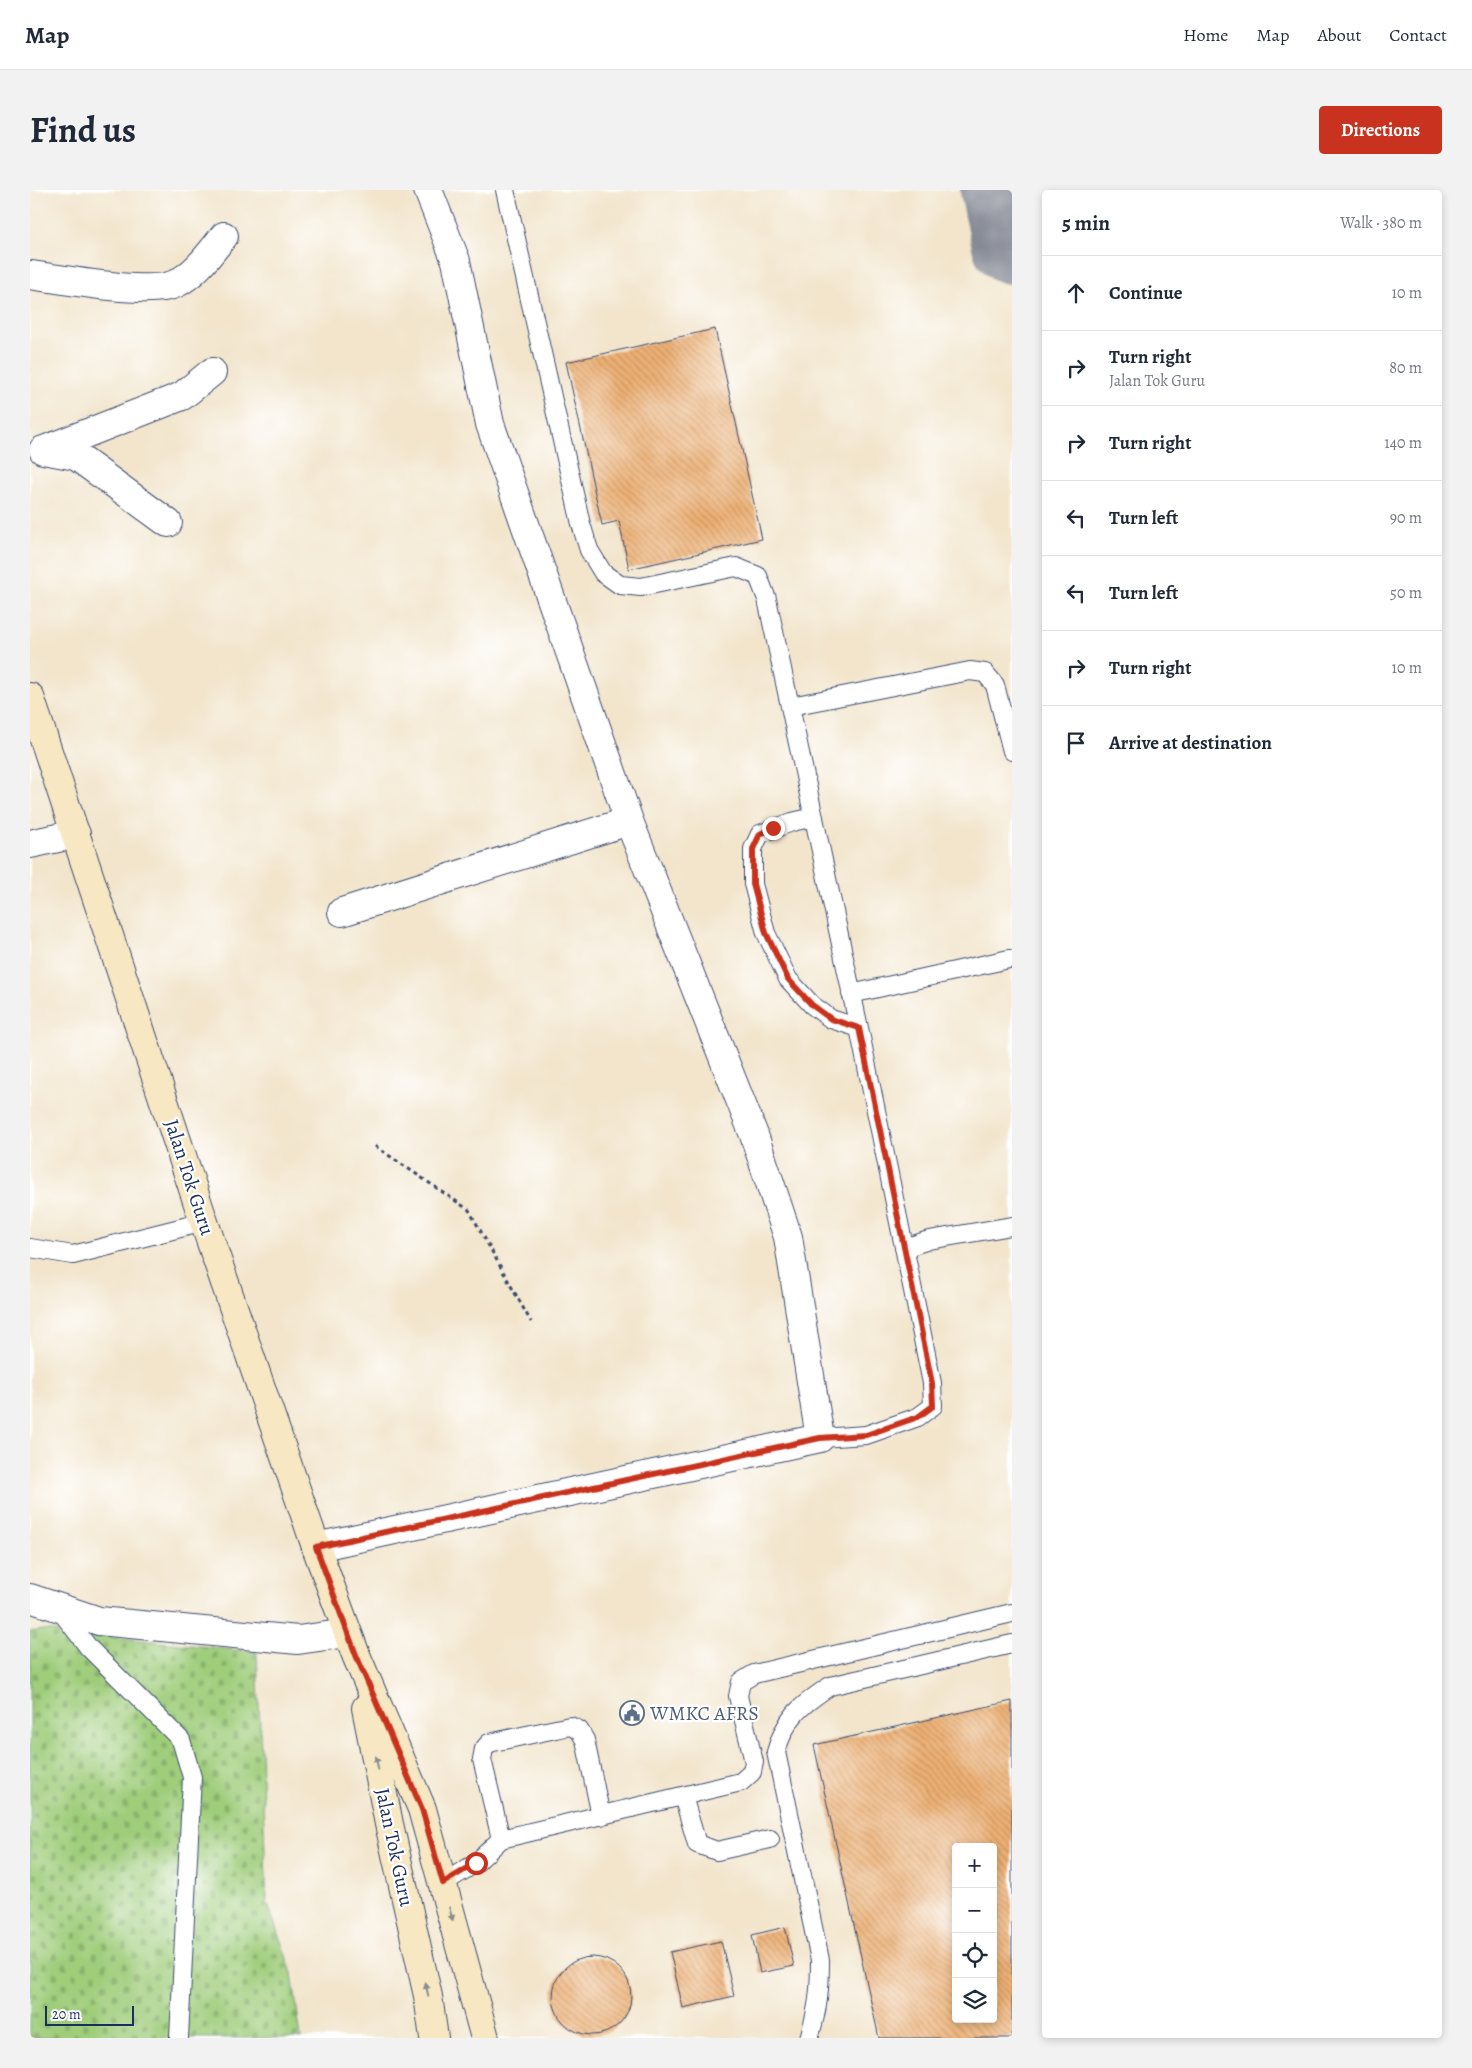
<!DOCTYPE html>
<meta charset="utf-8">
<style>
:root{--surface:#fff;--page:#f2f2f3;--text:#1f2937;--muted:#747a83;--line:#e0e1e3;--accent:#c8321e}
body{margin:0;font-family:Alegreya,serif;background:var(--page);color:var(--text)}
.controls{position:absolute;right:15px;bottom:15px;display:grid;overflow:hidden;border-radius:5px;box-shadow:0 2px 8px #0003}
.controls button{width:45px;height:45px;display:grid;place-items:center;padding:0;border:0;border-bottom:1px solid var(--line);background:var(--surface);color:var(--text);font:25px sans-serif}
.scale{position:absolute;left:15px;bottom:12px;width:89px;box-sizing:border-box;padding-left:5px;border:2px solid #1b2f5e;border-top:0;font-size:14px;line-height:18px;white-space:nowrap;color:#1b2f5e;-webkit-text-stroke:4px #fff;paint-order:stroke}
.stop{position:absolute;width:15px;height:15px;margin:-11px;border:4px solid #c8321e;border-radius:50%;background:#fff}
.stop.end{background:#c8321e;border-color:#fff;box-shadow:0 1px 5px #0008}
.list{margin:0;padding:0;list-style:none}
h2{display:flex;justify-content:space-between;align-items:center;height:65px;margin:0;padding:0 20px;font-size:21px}
h2 small{font-size:16px;font-weight:400;color:var(--muted)}
.list li{display:grid;grid-template-columns:32px 1fr auto;gap:15px;align-items:center;box-sizing:border-box;height:75px;padding:0 20px;border-top:1px solid var(--line)}
.list b{display:block;font-size:19px;white-space:nowrap}
.list p{margin:0;font-size:16px;white-space:nowrap;color:var(--muted)}
.list em{font-size:16px;font-style:normal;color:var(--muted)}
.icon{flex:none;width:28px;height:28px;fill:none;stroke:currentColor;stroke-width:2;stroke-linecap:round;stroke-linejoin:round}
.map{position:relative;flex:none;width:982px;height:1848px;overflow:hidden;border-radius:5px}
header{display:flex;align-items:center;gap:30px;box-sizing:border-box;height:70px;padding:0 25px;background:var(--surface);border-bottom:1px solid var(--line)}
header strong{font-size:24px}
nav{display:flex;gap:28px;margin-inline-start:auto;font-size:18px}
.intro{display:flex;align-items:center;justify-content:space-between;box-sizing:border-box;height:120px;padding:0 30px}
h1{margin:0;font-size:35px}
.button{padding:12px 22px;border-radius:5px;background:var(--accent);color:#fff;font-size:18px;font-weight:700}
main{display:flex;gap:30px;padding:0 30px}
aside{flex:1;background:var(--surface);border-radius:5px;box-shadow:0 2px 8px #0003}
.map>svg:first-child{display:block}
.cemetery{fill:url(#cemetery-stones);stroke:#5d7e6c}
.lines{fill:none;stroke-linecap:round;stroke-linejoin:round}
.taxiway{stroke:#868a95;stroke-width:80}
.building{fill:url(#building-back-hatch);fill-rule:evenodd}
.lane-casing{stroke:#3b4a6e;stroke-width:20}
.street-casing{stroke:#3b4a6e;stroke-width:30}
.secondary-casing{stroke:#3b4a6e;stroke-width:30}
.path{stroke:#3b4a6e;stroke-width:3;stroke-dasharray:4 4;stroke-linecap:butt}
.lane{stroke:#fff;stroke-width:18}
.street{stroke:#fff;stroke-width:28}
.secondary{stroke:#f7e8c3;stroke-width:28}
.oneway{fill:#898c90}
.route{stroke:#c8321e;stroke-width:6}
.labels{text-anchor:middle;stroke-width:4.5;stroke-linejoin:round;paint-order:stroke}
.street-label{font-size:20px;fill:#1b2f5e;stroke:#fff}
.service-label{font-size:20px;fill:#4e5e75;stroke:#fff;text-anchor:start}
</style>
<header>
<strong>Map</strong>
<nav><a>Home</a><a>Map</a><a>About</a><a>Contact</a></nav>
</header>
<div class="intro"><h1>Find us</h1><a class="button">Directions</a></div>
<main>
<div class="map">
<svg width="982" height="1848" viewBox="0 0 982 1848">
<defs>
<pattern id="cemetery-stones" width="16" height="16" patternUnits="userSpaceOnUse" patternTransform="scale(1.25)"><rect width="16" height="16" fill="#9fcd7a"/><path d="M2 7V4a2 2 0 0 1 4 0v3zM10 15v-3a2 2 0 0 1 4 0v3z" fill="#88b06c"/></pattern>
<pattern id="building-back-hatch" width="6" height="6" patternUnits="userSpaceOnUse" patternTransform="scale(1.25)"><rect width="6" height="6" fill="#eeb073"/><path d="M-1 5l2 2M0 0l6 6M5-1l2 2" fill="none" stroke="#c09062"/></pattern>
</defs>
<rect width="100%" height="100%" fill="#fff"/>
<filter id="ink" filterUnits="userSpaceOnUse"><feTurbulence type="fractalNoise" baseFrequency=".02" numOctaves="2"/><feDisplacementMap in="SourceGraphic" scale="10" xChannelSelector="R" yChannelSelector="G"/><feConvolveMatrix kernelMatrix="1 2 1 2 8 2 1 2 1" color-interpolation-filters="sRGB"/></filter>
<filter id="wash" filterUnits="userSpaceOnUse"><feTurbulence type="fractalNoise" baseFrequency=".0096" numOctaves="4" result="noise"/><feDisplacementMap in="SourceGraphic" scale="20" xChannelSelector="R" yChannelSelector="G"/><feGaussianBlur stdDeviation="1.12" result="paint"/><feColorMatrix in="noise" values="0 0 0 0 0 0 0 0 0 0 0 0 0 0 0 0 0 1.4 0 .05"/><feComposite in="paint" operator="in"/></filter>
<g filter="url(#wash)">
<rect width="100%" height="100%" fill="#f2e5cc"/>
<!-- cemetery -->
<path class="cemetery" d="M13,1440L227,1462L237,1712L262,1783L271,1848H0V1442Z"/>
<g class="lines">
<!-- taxiway -->
<path class="taxiway" d="M970,0L982,54"/>
</g>
<g id="blocks">
<!-- building -->
<path class="building" d="M685,139L732,349L599,379L589,331L572,335L536,172Z
M982,1511V1848H849L784,1555ZM926,1657H963V1829H926Z
M755,1737L764,1776L730,1783L722,1745Z
M691,1751L704,1806L653,1818L640,1762Z
M523 1806a39 39 0 1 1 78 0a39 39 0 1 1-78 0Z"/>
</g>
</g>
<g filter="url(#ink)">
<use href="#blocks" fill-opacity="0" stroke="#3b4a6e" stroke-width="1"/>
<g class="lines">
<defs>
<path id="lane" d="M475,0L551,334L559,360L573,383L590,395L611,397L706,377L728,386L737,409L829,838L902,1193L903,1216L888,1227L836,1245L790,1248
M761,516L940,481L955,483L965,495L982,561
M784,627L762,632L730,644L723,659V694L736,743L758,789L782,815L801,829L829,838
M821,804L979,769
M0,1058L43,1065L174,1032
M874,1058L899,1050L982,1036
M29,1419L59,1458L151,1550L162,1587L149,1848
M653,1606L667,1654L687,1661L740,1649
M471,1649L452,1569L454,1559L459,1553L540,1536L549,1540L555,1550L571,1626
M413,1693L446,1673L471,1649L711,1592L722,1582L724,1572L708,1506L711,1492L724,1484L982,1423
M779,1848C788,1819 790,1801 790,1770L746,1562C755,1528 771,1515 800,1496L982,1454"/>
<path id="street" d="M0,85C32,89 119,106 145,94C166,84 180,63 194,46
M13,260L46,266L138,333
M14,260L152,206L182,182
M0,654L46,644
M312,722L599,631
M286,1357L790,1248L758,1047L724,945L599,631L460,234L426,71L398,0
M0,1408L69,1431L268,1450L317,1443"/>
<path id="secondary" d="M0,507L174,1032L286,1357L326,1465L392,1619L455,1848
M336,1518L359,1634L398,1806L404,1848"/>
</defs>
<!-- lane casing -->
<use href="#lane" class="lane-casing"/>
<!-- street casing -->
<use href="#street" class="street-casing"/>
<!-- secondary casing -->
<use href="#secondary" class="secondary-casing"/>
<!-- path -->
<path class="path" d="M345,956L439,1020L501,1132"/>
<!-- lane -->
<use href="#lane" class="lane"/>
<!-- street -->
<use href="#street" class="street"/>
<!-- secondary -->
<use href="#secondary" class="secondary"/>
</g>
<!-- one-way arrows -->
<defs><path id="oneway-solid" d="M-6-.8H1V-3.2L6.5 0L1 3.2V.8H-6Z" transform="scale(1.25)"/></defs>
<g class="oneway">
<use href="#oneway-solid" transform="translate(347 1573) rotate(-101)"/>
<use href="#oneway-solid" transform="translate(421 1724) rotate(75)"/>
<use href="#oneway-solid" transform="translate(397 1800) rotate(-102)"/>
</g>
</g>
<g class="lines" filter="url(#ink)">
<!-- route -->
<path class="route" d="M446,1673L413,1693L392,1619L326,1465L286,1357L790,1248L836,1245L888,1227L903,1216L902,1193L829,838L801,829L782,815L758,789L736,743L723,694V659L730,644L743,638"/>
</g>
<!-- icons -->
<defs>
<symbol id="civic-ring" viewBox="-11 -11 22 22"><circle r="9.5" fill="#fff" stroke="#5c6f8a" stroke-width="1.5"/><path d="M-.6-6.5H3V-4.5H.6V-3L4-1V1h2V6H-6V1h2V-1L-.6-3ZM-1.2 2.5V6h2.4V2.5Z" fill="#5c6f8a"/></symbol>
</defs>
<g fill-rule="evenodd">
<use href="#civic-ring" x="588" y="1509" width="28" height="28"/>
</g>
<g class="labels">
<!-- street labels -->
<g class="street-label">
<text transform="translate(160 987) rotate(72)" y="7">Jalan Tok Guru</text>
<text transform="translate(365 1657) rotate(78)" y="7">Jalan Tok Guru</text>
</g>
<!-- service labels -->
<g class="service-label">
<text x="620" y="1530">WMKC AFRS</text>
</g>
</g>
</svg>
<div class="controls">
<button>+</button>
<button>−</button>
<button><svg class="icon" aria-label="locate" viewBox="0 0 24 24"><circle cx="12" cy="12" r="6"/><path d="M12 2v4M12 18v4M2 12h4M18 12h4"/></svg></button>
<button><svg class="icon" aria-label="layers" viewBox="0 0 24 24"><path d="M12 4l9 5-9 5-9-5zM3 14l9 5 9-5"/></svg></button>
</div>
<div class="scale">20 m</div>
<div class="stop" style="left:446px;top:1673px"></div>
<div class="stop end" style="left:743px;top:638px"></div>
</div>
<aside>
<h2>5 min<small>Walk · 380 m</small></h2>
<ul class="list">
<li><svg class="icon" aria-label="ahead" viewBox="0 0 24 24"><path d="M12 20V5M6 11l6-6 6 6"/></svg><div><b>Continue</b></div><em>10 m</em></li>
<li><svg class="icon" aria-label="right" viewBox="0 0 24 24"><path d="M7 20v-9h11M14 6l5 5-5 5"/></svg><div><b>Turn right</b><p>Jalan Tok Guru</p></div><em>80 m</em></li>
<li><svg class="icon" aria-label="right" viewBox="0 0 24 24"><path d="M7 20v-9h11M14 6l5 5-5 5"/></svg><div><b>Turn right</b></div><em>140 m</em></li>
<li><svg class="icon" aria-label="left" viewBox="0 0 24 24"><path d="M17 20v-9H6M10 6l-5 5 5 5"/></svg><div><b>Turn left</b></div><em>90 m</em></li>
<li><svg class="icon" aria-label="left" viewBox="0 0 24 24"><path d="M17 20v-9H6M10 6l-5 5 5 5"/></svg><div><b>Turn left</b></div><em>50 m</em></li>
<li><svg class="icon" aria-label="right" viewBox="0 0 24 24"><path d="M7 20v-9h11M14 6l5 5-5 5"/></svg><div><b>Turn right</b></div><em>10 m</em></li>
<li><svg class="icon" aria-label="arrive" viewBox="0 0 24 24"><path d="M6 21V4h12l-3 4 3 4H6"/></svg><div><b>Arrive at destination</b></div></li>
</ul>
</aside>
</main>
